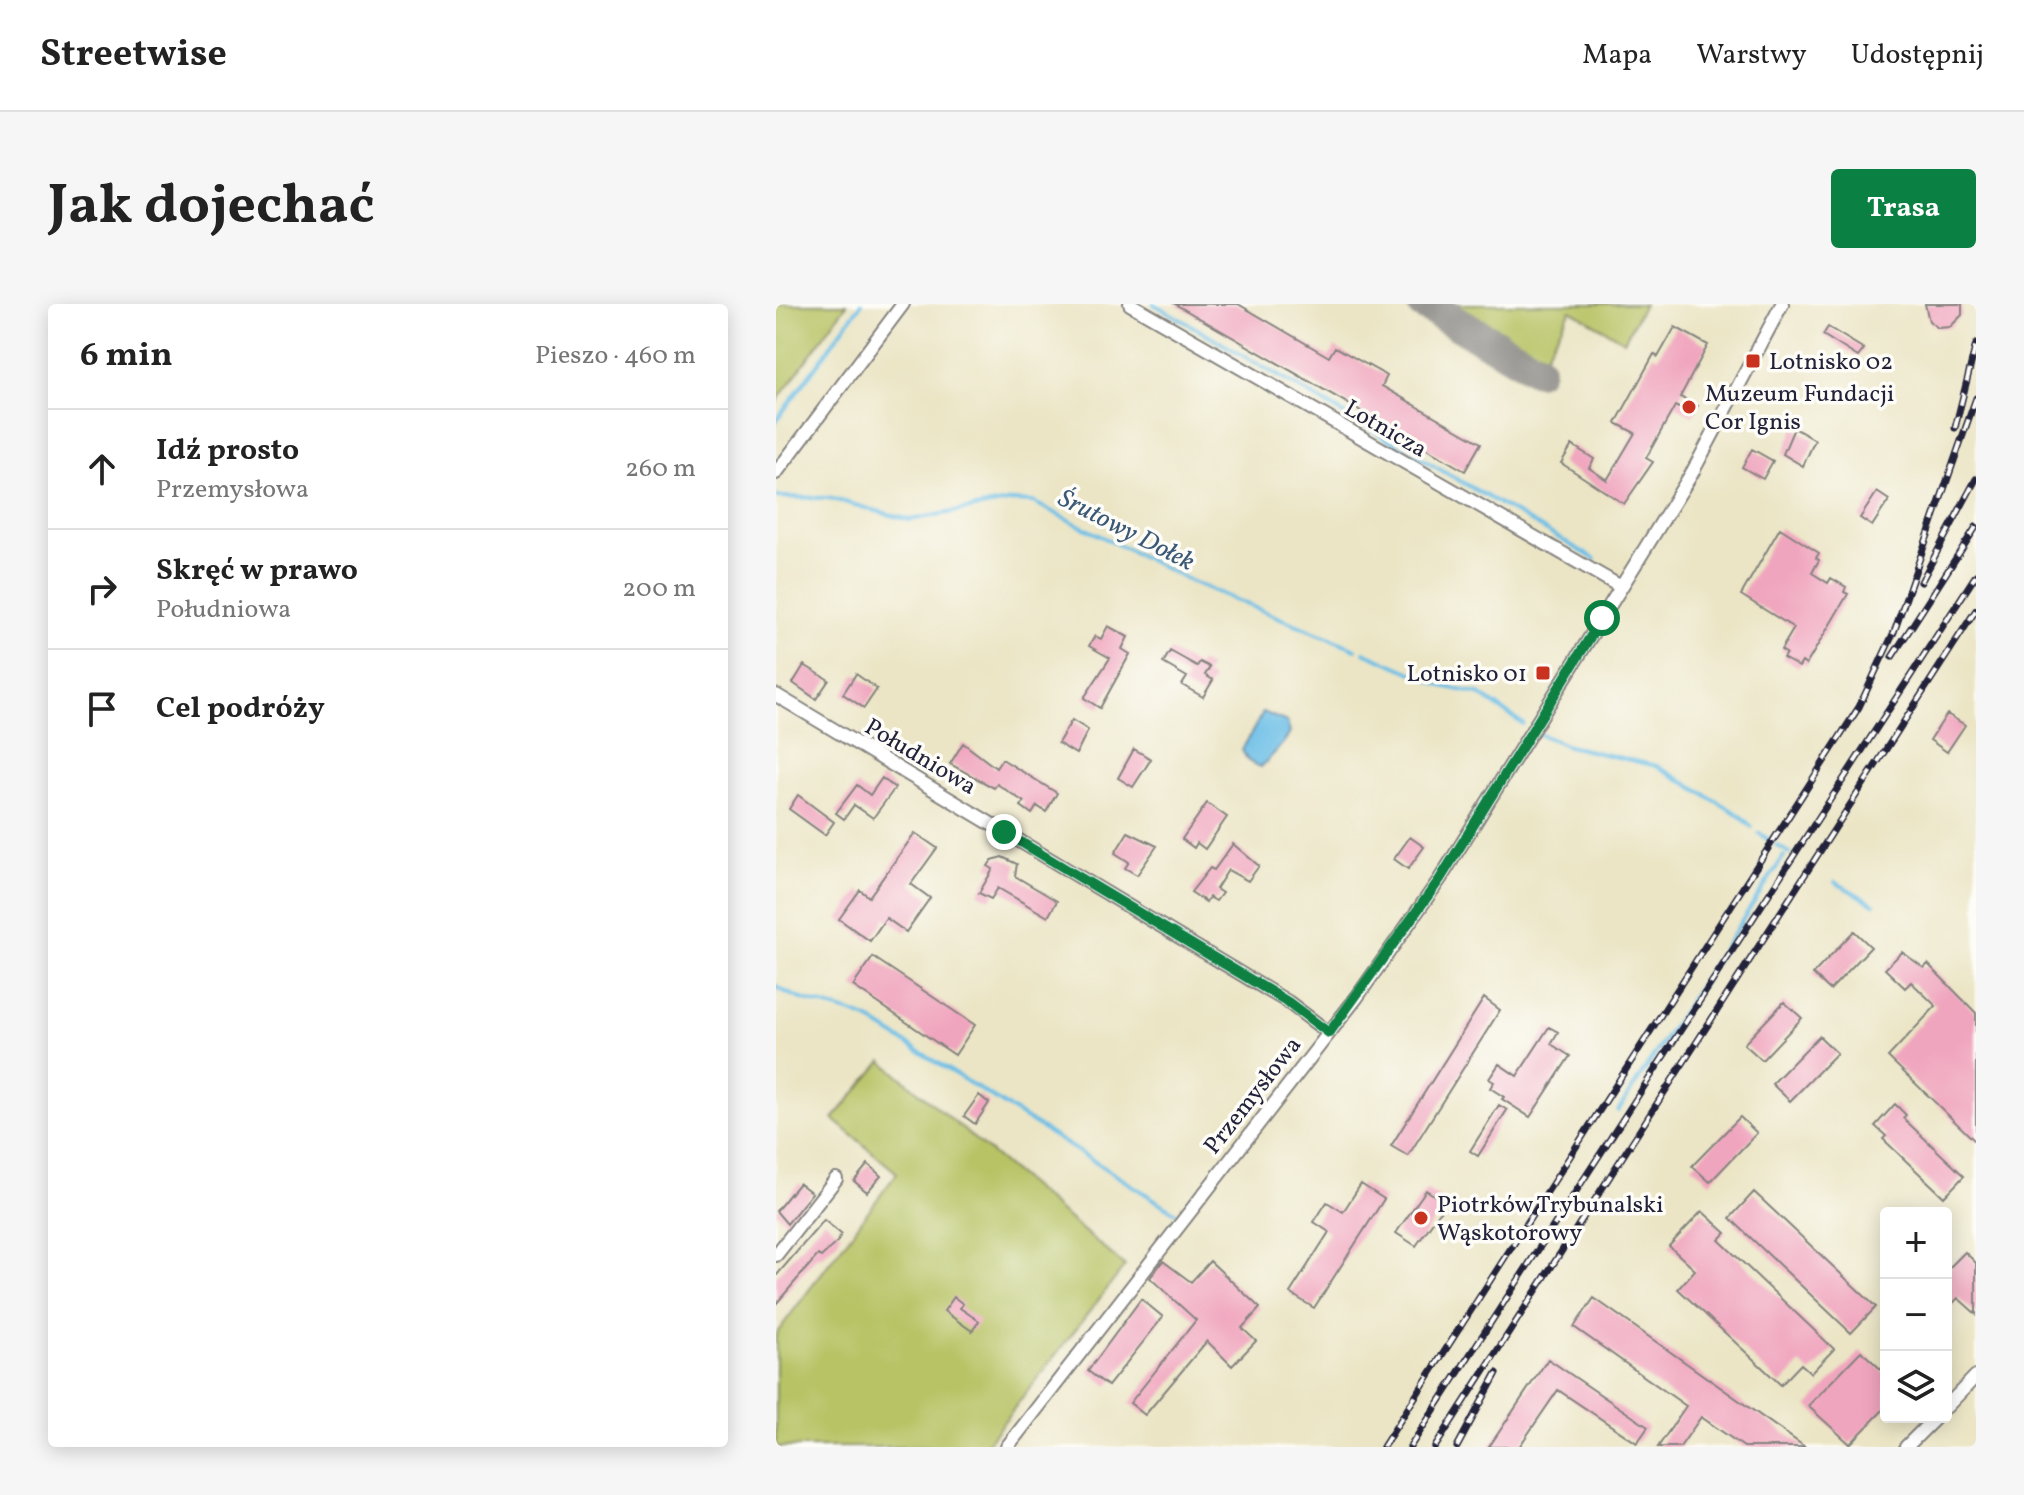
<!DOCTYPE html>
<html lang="pl">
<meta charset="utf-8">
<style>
:root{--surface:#fff;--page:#f6f6f6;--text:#222;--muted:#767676;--line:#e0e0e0;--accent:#0b8043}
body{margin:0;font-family:Vollkorn,serif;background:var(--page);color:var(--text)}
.controls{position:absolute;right:24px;bottom:24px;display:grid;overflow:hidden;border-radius:8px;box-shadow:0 4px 20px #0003}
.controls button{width:72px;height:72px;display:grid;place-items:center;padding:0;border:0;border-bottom:2px solid var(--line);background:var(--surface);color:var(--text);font:40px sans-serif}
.stop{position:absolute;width:24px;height:24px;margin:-18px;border:6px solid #0b8043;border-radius:50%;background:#fff}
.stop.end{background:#0b8043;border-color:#fff;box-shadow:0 2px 8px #0008}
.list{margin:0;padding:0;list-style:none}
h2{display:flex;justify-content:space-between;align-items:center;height:104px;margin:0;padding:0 32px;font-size:34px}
h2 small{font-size:26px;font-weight:400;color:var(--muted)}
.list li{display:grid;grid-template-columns:52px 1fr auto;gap:24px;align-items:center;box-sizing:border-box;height:120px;padding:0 32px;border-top:2px solid var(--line)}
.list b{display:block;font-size:30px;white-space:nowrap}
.list p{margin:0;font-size:26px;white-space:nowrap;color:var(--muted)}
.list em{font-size:26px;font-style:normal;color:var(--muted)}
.icon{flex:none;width:44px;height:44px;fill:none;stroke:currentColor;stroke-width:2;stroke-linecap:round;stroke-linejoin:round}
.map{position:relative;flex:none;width:1200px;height:1143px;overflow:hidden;border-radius:8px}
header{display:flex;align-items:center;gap:48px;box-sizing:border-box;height:112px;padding:0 40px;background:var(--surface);border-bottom:2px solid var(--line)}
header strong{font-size:38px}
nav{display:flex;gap:44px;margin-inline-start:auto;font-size:28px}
.intro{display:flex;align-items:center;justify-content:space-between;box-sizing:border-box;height:192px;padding:0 48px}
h1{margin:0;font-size:56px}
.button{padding:20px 36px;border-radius:8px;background:var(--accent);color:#fff;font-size:28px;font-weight:700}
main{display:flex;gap:48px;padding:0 48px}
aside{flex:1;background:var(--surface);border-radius:8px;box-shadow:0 4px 20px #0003}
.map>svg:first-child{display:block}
.green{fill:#b8c365;stroke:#6d7250;stroke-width:2}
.water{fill:#6abee6;stroke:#467090;stroke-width:2}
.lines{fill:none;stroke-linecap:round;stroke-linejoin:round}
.stream{stroke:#6abee6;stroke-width:4}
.taxiway{stroke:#868480;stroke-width:34}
.building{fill:#f0a5be}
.minor-casing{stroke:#868480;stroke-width:16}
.minor{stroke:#fff;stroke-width:12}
.rail-casing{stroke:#22223b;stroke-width:7}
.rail{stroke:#fdfcf7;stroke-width:4;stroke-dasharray:12;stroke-linecap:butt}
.route{stroke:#0b8043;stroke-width:10}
.poi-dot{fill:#c8321e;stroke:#fdfcf7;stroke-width:3}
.labels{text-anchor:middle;stroke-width:7;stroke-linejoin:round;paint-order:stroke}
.poi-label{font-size:24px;fill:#22223b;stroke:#fdfcf7;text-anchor:start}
.street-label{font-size:24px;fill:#22223b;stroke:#fdfcf7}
.water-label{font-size:26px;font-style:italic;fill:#3b5977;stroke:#fdfcf7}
</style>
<header>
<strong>Streetwise</strong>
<nav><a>Mapa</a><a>Warstwy</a><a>Udostępnij</a></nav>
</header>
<div class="intro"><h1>Jak dojechać</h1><a class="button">Trasa</a></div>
<main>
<aside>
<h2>6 min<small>Pieszo · 460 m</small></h2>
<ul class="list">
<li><svg class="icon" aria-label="ahead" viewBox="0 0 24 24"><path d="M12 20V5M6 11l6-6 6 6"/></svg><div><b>Idź prosto</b><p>Przemysłowa</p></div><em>260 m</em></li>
<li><svg class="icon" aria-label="right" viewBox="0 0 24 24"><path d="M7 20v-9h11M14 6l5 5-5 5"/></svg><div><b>Skręć w prawo</b><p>Południowa</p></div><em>200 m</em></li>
<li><svg class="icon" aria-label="arrive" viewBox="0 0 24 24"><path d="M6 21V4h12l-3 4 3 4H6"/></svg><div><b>Cel podróży</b></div></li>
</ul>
</aside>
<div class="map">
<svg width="1200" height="1143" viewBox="0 0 1200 1143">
<rect width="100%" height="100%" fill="#fdfcf7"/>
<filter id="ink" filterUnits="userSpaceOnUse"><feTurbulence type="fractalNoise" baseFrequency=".0125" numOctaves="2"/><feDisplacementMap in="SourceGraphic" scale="16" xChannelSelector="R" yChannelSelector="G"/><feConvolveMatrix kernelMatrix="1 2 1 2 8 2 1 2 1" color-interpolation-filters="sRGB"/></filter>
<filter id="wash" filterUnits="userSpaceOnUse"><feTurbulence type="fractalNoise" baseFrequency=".006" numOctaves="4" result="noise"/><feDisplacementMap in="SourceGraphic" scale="32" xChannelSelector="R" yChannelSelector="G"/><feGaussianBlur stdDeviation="1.8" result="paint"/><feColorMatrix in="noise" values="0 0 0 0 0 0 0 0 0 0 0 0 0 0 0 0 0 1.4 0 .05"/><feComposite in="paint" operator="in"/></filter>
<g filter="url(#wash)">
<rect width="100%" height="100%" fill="#ebe5c5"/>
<!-- green -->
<path class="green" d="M0,0H71L0,98Z
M661,0H868L848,37L795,6L765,59Z
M106,757L349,962L208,1143H0V1030L121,869L57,815Z"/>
<!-- water -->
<path class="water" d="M487,408L511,418L514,429C505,444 497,450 485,463L472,457L466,446Z"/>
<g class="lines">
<!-- stream -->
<path class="stream" d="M378,0L819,255
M0,117L85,0
M2,193L53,194L134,216L237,197L257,198L416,278L580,345
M588,348L666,382L703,390L747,420
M763,430L792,442L881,462L962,510L976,523
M983,529L993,536
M1000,541L1014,549
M1059,578L1098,600
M0,682C28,702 65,701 95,717L400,909
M842,807L1008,552"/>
<!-- taxiway -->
<path class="taxiway" d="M648,0L761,65"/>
</g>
<g id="blocks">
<!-- building -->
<path class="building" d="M399,0H462L553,53L559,43L611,72L606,82L705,139L689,167Z
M1149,0H1186V11L1174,23L1162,24L1153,17Z
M899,23L932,41L904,93L922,102L917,111L899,102L870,154L877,158L848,200L785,159L796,141L818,155L813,164L831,176L859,129L840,119L878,50L882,53Z
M1052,23L1088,45L1082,53L1047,31Z
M1018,124L1039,136L1027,162L1007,150Z
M976,145L997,157L987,175L966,163Z
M1101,188L1113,196L1096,222L1084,214Z
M1004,224L1043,249L1040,254L1043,256L1036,269L1052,279L1055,274L1070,283L1068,288L1072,290L1030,361L1026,358L1023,363L1007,354L1010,349L1005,346L1018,324L965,291Z
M332,322L352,333L346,345L354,350L324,404L308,394L334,354L313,342L319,332L325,335Z
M394,347L421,362L424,358L434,363L429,371L437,376L427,393L406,381L411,373L387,359Z
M28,361L53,376L40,395L17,379Z
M80,370L101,385L88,404L67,390Z
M1171,410L1189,421L1171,448L1154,436Z
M296,416L312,426L300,450L282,439Z
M187,439L220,464L226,455L281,489L270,508L261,502L256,510L245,502L248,498L221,480L218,484L174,460Z
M358,445L375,455L357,483L342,474Z
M106,474L119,484L97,514L78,501L68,515L60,509L81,481L94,491Z
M22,491L58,518L49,531L13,505Z
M431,499L451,513L429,545L421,539L418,544L406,535Z
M352,528L381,542L361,571L349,564L353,558L339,549Z
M139,529L161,544L135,580L154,594L130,628L110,614L94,637L63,615L84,586L93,593Z
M634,533L648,543L632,565L618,555Z
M457,540L483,562L472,577L452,566L440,585L446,589L440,597L433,593L430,598L415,588L434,564L438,566Z
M226,553L241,560L239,572L281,597L272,613L222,584L215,595L203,589L217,565L212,562L216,556Z
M1078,627L1095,643L1054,686L1037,670Z
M1126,648L1148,664L1152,660L1200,709V838L1112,753L1160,702L1135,678L1129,684L1109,665Z
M97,653L199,721L179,751L77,682Z
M708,694L724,706L632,852L615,842Z
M1008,698L1026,714L986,756L968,740Z
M773,723L782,728L775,740L794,752L754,813L726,795L728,793L714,784L718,778L713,775L723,760L741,772Z
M1043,732L1061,749L1014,797L996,780Z
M203,791L213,799L199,820L188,812Z
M1119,800L1130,811L1127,814L1188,872L1168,893L1107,835L1110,832L1099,822Z
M723,801L731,806L702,852L694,847Z
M964,813L981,829L934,878L916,862Z
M92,860L105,872L91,888L78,877Z
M23,879L36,889L11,920L0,907Z
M585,880L608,895L538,1004L514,989L553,928L538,918L551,898L567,908Z
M650,886L670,899L640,942L620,929Z
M978,888L1100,1003L1075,1029L954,914Z
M926,907L950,929L943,936L1058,1045L1035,1069L1025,1060L1005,1081L902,985L919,966L893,942Z
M48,916L65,930L62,937L45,953L42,951L0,1000V972Z
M1189,948L1200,959V1010L1182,994L1170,1006V967Z
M387,957L415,978L434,957L484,1004L466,1024L480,1037L456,1062L431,1037L369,1111L354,1099L420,1016L374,974Z
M178,993L187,1000L184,1004L203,1017L196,1027L168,1007Z
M818,994L1029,1143H968L925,1113L904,1143H882L910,1102L798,1023Z
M365,995L387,1013L332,1082L312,1067Z
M1085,1047L1110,1070V1103L1074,1140L1032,1102Z
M772,1055L872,1123L861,1139L782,1086L743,1143H713Z"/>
</g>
</g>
<g filter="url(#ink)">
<use href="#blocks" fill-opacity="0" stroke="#868480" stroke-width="2"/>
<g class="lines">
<defs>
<path id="minor" d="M354,0L845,283
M0,169L127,0
M0,391L512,698L553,729
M0,951L60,875
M1170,1103L1200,1072
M231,1143L581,693L664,575L916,169L1006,0
M1130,1143L1160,1113"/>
</defs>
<!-- minor casing -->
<use href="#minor" class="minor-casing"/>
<!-- minor -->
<use href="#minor" class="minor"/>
<defs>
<path id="rail" d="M1179,124L1200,40
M1145,278L1200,175
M1116,353L1200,223
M607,1143L1083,403L1118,328L1200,94
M634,1143L1200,271
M659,1143L1200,306
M681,1143L721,1069"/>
</defs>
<!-- rail casing -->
<use href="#rail" class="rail-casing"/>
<!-- rail -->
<use href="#rail" class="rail"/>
</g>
</g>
<g class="lines" filter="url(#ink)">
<!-- route -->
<path class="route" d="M228,528L512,698L553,729L664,575L826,314"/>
</g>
<!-- markers -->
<g class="poi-dot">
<rect x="969" y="49" width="16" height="16" rx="4"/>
<circle cx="913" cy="103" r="8"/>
<rect x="759" y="361" width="16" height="16" rx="4"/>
<circle cx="645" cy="914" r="8"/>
</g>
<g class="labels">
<!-- poi labels -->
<g class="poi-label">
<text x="993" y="65">Lotnisko 02</text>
<text x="929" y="97">Muzeum Fundacji<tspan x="929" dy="28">Cor Ignis</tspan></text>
<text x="751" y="377" text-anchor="end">Lotnisko 01</text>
<text x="661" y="908">Piotrków Trybunalski<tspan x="661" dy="28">Wąskotorowy</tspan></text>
</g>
<!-- street labels -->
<g class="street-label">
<text transform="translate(610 124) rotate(30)" y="8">Lotnicza</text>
<text transform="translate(145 452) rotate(31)" y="8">Południowa</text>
<text transform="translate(476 791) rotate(-52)" y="8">Przemysłowa</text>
</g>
<!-- water labels -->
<g class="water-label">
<text transform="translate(351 225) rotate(27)" y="9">Śrutowy Dołek</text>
</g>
</g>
</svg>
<div class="controls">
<button>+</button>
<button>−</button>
<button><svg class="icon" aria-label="layers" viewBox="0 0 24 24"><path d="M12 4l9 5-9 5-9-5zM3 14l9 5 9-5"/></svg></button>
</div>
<div class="stop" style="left:826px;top:314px"></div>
<div class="stop end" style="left:228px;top:528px"></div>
</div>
</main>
